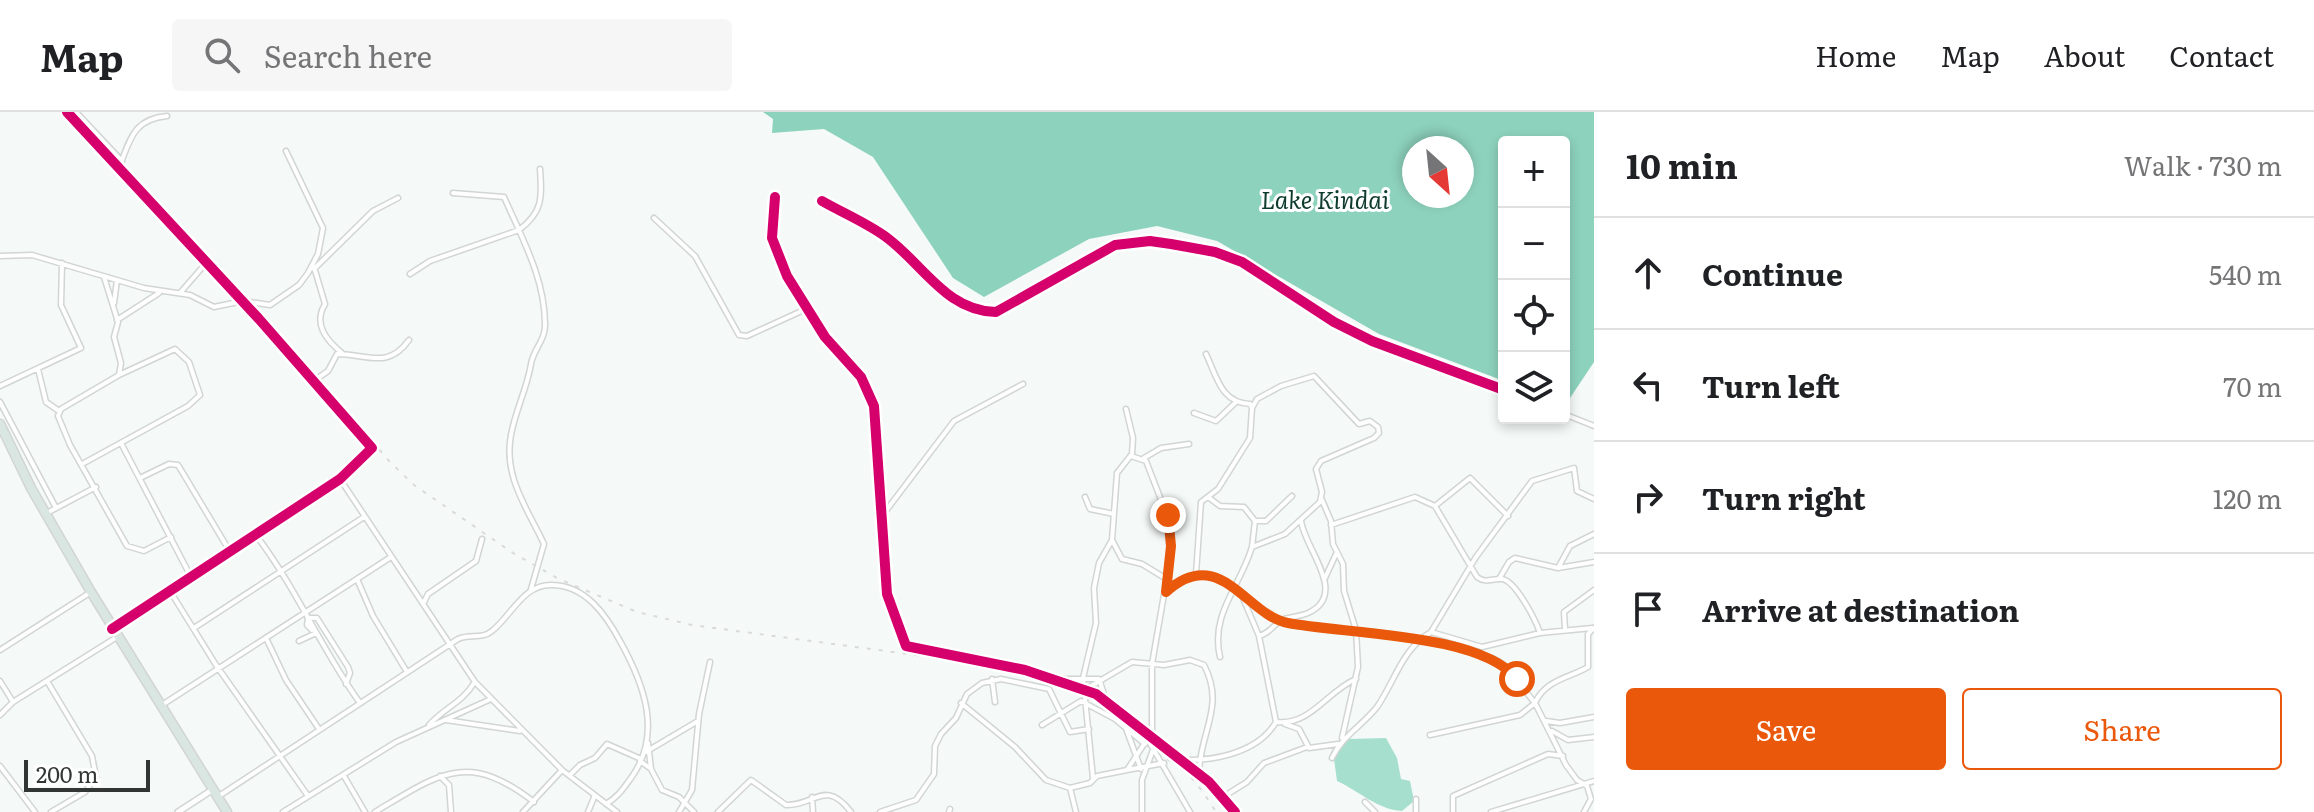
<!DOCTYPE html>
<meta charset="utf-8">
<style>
:root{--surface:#fff;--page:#f6f6f6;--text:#202124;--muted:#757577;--line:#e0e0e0;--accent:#ea580c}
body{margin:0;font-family:Literata,serif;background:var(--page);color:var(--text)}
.controls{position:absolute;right:24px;top:24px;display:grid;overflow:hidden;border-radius:8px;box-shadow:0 4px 12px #0003}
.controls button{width:72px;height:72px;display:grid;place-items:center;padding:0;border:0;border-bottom:2px solid var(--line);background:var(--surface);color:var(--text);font:40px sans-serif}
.compass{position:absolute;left:1402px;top:24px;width:72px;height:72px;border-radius:50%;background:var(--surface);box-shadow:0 4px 12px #0003;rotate:153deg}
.scale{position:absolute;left:24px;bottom:20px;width:126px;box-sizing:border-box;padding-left:8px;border:4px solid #313533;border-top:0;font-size:22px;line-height:28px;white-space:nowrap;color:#313533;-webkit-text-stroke:6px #fff;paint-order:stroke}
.stop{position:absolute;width:24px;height:24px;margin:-18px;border:6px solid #ea580c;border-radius:50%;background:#fff}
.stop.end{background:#ea580c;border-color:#fff;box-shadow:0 2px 8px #0008}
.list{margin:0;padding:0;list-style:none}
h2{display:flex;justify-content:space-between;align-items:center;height:104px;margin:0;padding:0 32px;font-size:34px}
h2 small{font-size:26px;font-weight:400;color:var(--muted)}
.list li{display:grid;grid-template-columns:52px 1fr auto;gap:24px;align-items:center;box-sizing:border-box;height:112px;padding:0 32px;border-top:2px solid var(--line)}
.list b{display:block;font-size:30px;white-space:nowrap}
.list em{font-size:26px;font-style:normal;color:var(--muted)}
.actions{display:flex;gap:16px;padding:24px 32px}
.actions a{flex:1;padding:18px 0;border:2px solid var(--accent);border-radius:8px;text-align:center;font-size:28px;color:var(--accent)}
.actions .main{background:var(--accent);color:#fff}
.icon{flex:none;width:44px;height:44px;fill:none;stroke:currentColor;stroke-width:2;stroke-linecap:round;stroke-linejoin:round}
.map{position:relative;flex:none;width:1594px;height:700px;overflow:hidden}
header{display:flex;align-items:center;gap:48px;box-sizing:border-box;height:112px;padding:0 40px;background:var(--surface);border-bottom:2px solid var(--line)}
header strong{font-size:38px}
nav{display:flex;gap:44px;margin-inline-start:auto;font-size:28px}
.search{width:560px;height:72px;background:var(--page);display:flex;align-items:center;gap:20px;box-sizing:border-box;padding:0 28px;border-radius:8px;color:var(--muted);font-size:30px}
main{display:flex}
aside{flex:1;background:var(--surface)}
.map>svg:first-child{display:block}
.forest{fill:#a7dfce}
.water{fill:#8dd2bc;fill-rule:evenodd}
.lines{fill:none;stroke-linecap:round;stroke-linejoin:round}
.minor-casing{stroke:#d1d5d3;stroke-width:7}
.tertiary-casing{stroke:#d1d5d3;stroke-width:8}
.trunk-casing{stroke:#d2d5d4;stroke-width:11}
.minor{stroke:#fefefe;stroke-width:4}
.tertiary{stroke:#fefefe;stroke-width:5}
.trunk{stroke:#dae6e2;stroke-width:8}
.rail{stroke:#d9dad9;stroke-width:2;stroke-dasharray:4 8;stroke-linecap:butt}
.cycleway-casing{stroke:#fff;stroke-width:15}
.cycleway{stroke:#d6006c;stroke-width:10}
.route{stroke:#ea580c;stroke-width:10}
.labels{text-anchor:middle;stroke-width:6;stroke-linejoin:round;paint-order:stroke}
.water-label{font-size:24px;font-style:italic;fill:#0e3b2e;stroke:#fff}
</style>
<header>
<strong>Map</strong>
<div class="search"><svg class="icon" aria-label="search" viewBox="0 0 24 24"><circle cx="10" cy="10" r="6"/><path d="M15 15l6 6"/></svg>Search here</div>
<nav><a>Home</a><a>Map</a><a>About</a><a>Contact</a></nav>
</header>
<main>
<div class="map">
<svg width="1594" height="700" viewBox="0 0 1594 700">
<rect width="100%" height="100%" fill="#f5faf8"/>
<!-- forest -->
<path class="forest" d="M1386,626L1397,646L1401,667L1410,669L1414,689L1402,699C1378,698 1359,679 1337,669L1334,647L1348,627Z"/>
<!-- water -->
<path class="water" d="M763,0H1594V250L1570,286L1564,285V30H1504V269L1379,222L1217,129L1157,114L1089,127L984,185L953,166L873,45L824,17L772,21L773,7ZM1414,36H1462V84H1414Z"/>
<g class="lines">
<defs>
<path id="minor" d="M67,0L259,207L372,336L340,367L114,515
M76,0L122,49
M119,56C130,28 133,7 167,4
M453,81L504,85C522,126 545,167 545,212C546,227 533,238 531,252C527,277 515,299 511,323C503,364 527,396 544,432L531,477
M775,85L772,126L787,164L825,225L861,265L874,294L887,482L906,534L1025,558L1096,582L1209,670L1235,700
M822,89C843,101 867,111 886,125C923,152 946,199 996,200L1115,133L1150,129L1171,132L1215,140L1242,150L1334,210L1372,229L1504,278
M654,106L695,144L739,223L747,224L806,197
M0,144L32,143L144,176L190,183L214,195L243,189L270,193L299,173L308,161L318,142L323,116L286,39
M314,155L325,192C313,212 326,228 342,241
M314,157L373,99L398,86
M410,162L430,149L519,118C543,100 542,86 540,57
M104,165L118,210L114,225L121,251L119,263L61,297L58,304L70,333L127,434L144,439L171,425
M180,181L207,150
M114,191L117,168
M117,208L159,181
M1206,242C1217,265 1221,291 1250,292L1252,296
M38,257L46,290L59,299
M315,268L328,259L337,242C366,242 388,258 409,228
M0,274L81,236L61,193L62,151
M0,290L56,396
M1194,301L1216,309L1236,290
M1564,302L1594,314
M121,331L190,463
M1144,346L1161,336L1189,332
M84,351L188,294L200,283L189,250L175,237L119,263
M142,365L169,352L178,353L229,438
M340,367L475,570L562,658L617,700
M1085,385L1090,397L1114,402
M1208,385L1220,394L1244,395L1255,409
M1322,388L1331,409L1333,432L1343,452L1344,479L1356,518L1358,555L1342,626
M45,402L96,375
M882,404L954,309L1023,272
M1508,404L1470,366L1435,394L1477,465C1486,472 1492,466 1502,467C1516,469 1536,509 1540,521
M1331,413L1415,385L1435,394
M255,422C296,475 321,537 360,591
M1112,428L1122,447L1142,452L1165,466
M1252,435L1255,409H1266L1292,384
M1558,456L1570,434L1594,422
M1196,462L1201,390L1218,377L1250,326L1252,296L1257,287L1281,274L1314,264L1359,312L1370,309L1378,315L1379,321L1374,326L1321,349L1316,357L1322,380L1320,390L1285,422L1252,435C1240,475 1210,502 1220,545
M1325,466L1336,442
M357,467L373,504L407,560
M1499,467L1509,450L1515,446L1558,456L1594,450
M170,479L216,553L308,684
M1240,479L1259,524L1276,610
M1166,480C1215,435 1242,493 1282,510C1300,517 1335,516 1355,518C1394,522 1459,532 1494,547C1513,555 1522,577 1535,591L1520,603L1430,623
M423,492L428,482L476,449L482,427
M194,516L364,405
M1565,517L1564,500L1594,478
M312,518L307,513L308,506H317L348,555L350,561L346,572
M1431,520L1476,445L1532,369L1574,356L1577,379L1594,387
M1259,524C1271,521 1274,511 1284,507C1292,505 1301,504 1308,501C1350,482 1303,435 1301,408
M267,528L286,568L319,617
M299,529L316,521
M0,538L91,480
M992,567L995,590
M1062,567H1099L1106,588
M0,569L13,590
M47,569L92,644L96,665L85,680L51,700
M1086,577L1132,550L1164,553L1190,548L1204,553C1226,595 1199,621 1199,662
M961,591L1015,635L1046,668L1070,676L1076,700
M162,593L391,445
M0,603L13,590L117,525
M446,608L520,619
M1546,609L1560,611L1594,605
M1285,612L1299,617L1309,636L1338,632
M429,613C444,596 463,590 474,571
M1042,613L1081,589L1115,607L1145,632
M1125,614L1141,657
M1552,619L1568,628L1594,625
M1148,628L1190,700
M648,631L651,657
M644,641L698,609
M1170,646C1205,652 1257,643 1276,610C1311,614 1327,579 1356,567
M1332,646C1342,624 1362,614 1377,595C1395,569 1402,537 1431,520L1482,535L1540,521L1592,516
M640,649L651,657L662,678L679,685L694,700
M0,654L35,700
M1127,658L1164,651
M570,663L580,653L595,646L607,632L641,647
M344,664L365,700
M440,664L449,673L451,700
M1093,666L1083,566L1096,511L1094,476L1099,451L1112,428L1117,361L1132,342L1133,326L1126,297
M1070,676L1090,671L1097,664L1127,658L1152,620V552L1171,442L1170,411L1146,349L1131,344
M219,684L458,527C470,521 481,528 492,519C512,503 524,471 553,473C586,474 606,503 620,529C644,572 663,622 631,666C623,677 618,685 606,692
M812,685L813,700
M1223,685L1247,670L1264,651L1307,635
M1416,687V700
M1365,690L1375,700
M283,700L396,630L491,587
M375,700C439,662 467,638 534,690
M523,700L562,658
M588,700L595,683
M679,700L692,678L699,602L710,550
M718,700L751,668L786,693C815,694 825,666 851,700
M880,700L916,688L934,662L935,634L941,622L956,606L967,582L982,571L1001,567L1049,577L1070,620L1089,617
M949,700L950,697
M1142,700V668L1154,635
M1453,700V684L1548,642L1563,644
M1491,700L1594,669
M1584,700L1591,687L1587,674L1577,668L1566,653L1535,591C1545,568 1569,566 1588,555V522L1594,516"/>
<path id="tertiary" d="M178,700L212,678"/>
<path id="trunk" d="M0,312L31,376L91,480L227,700"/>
</defs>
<!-- minor casing -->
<use href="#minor" class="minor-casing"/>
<!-- tertiary casing -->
<use href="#tertiary" class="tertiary-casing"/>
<!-- trunk casing -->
<use href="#trunk" class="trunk-casing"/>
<!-- minor -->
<use href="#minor" class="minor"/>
<!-- tertiary -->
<use href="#tertiary" class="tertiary"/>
<!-- trunk -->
<use href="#trunk" class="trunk"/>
<!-- rail -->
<path class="rail" d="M73,0L319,267L390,350L414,373L513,441L559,467L637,500L692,513L1012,556C1091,573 1175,631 1216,700"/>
<defs>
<path id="cycleway" d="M67,0L259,207L372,336L340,367L112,517
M775,85L772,126L787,164L825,225L861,265L874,294L887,482L906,534L1025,558L1096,582L1209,670L1235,700
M822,89C843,101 867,111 886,125C923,152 946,199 996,200L1115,133L1150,129L1171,132L1215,140L1242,150L1334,210L1372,229L1504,278"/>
</defs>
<!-- cycleway casing -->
<use href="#cycleway" class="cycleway-casing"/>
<!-- cycleway -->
<use href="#cycleway" class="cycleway"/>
</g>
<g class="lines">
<!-- route -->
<path class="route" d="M1168,403L1171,434L1166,480C1220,431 1247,504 1288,511C1345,522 1480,521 1517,567"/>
</g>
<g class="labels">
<!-- water labels -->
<g class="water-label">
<text x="1325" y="97">Lake Kindai</text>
</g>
</g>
</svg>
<div class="controls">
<button>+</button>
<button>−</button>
<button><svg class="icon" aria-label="locate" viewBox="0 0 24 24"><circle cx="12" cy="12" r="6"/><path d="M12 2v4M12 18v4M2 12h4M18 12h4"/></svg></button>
<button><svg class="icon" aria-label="layers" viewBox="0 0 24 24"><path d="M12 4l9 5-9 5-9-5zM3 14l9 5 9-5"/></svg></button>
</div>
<svg class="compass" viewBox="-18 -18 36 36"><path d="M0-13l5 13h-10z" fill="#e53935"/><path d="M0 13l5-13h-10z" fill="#757577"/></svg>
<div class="scale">200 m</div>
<div class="stop" style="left:1517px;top:567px"></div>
<div class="stop end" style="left:1168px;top:403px"></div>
</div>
<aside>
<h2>10 min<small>Walk · 730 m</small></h2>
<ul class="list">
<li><svg class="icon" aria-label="ahead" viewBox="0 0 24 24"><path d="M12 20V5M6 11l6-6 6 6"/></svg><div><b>Continue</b></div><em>540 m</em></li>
<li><svg class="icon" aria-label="left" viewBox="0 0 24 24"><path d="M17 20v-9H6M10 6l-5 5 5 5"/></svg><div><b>Turn left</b></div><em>70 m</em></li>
<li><svg class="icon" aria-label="right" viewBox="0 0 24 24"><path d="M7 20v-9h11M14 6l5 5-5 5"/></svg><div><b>Turn right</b></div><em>120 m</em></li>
<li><svg class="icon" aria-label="arrive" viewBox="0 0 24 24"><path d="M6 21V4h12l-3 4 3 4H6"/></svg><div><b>Arrive at destination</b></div></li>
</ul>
<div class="actions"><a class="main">Save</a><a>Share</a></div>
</aside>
</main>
